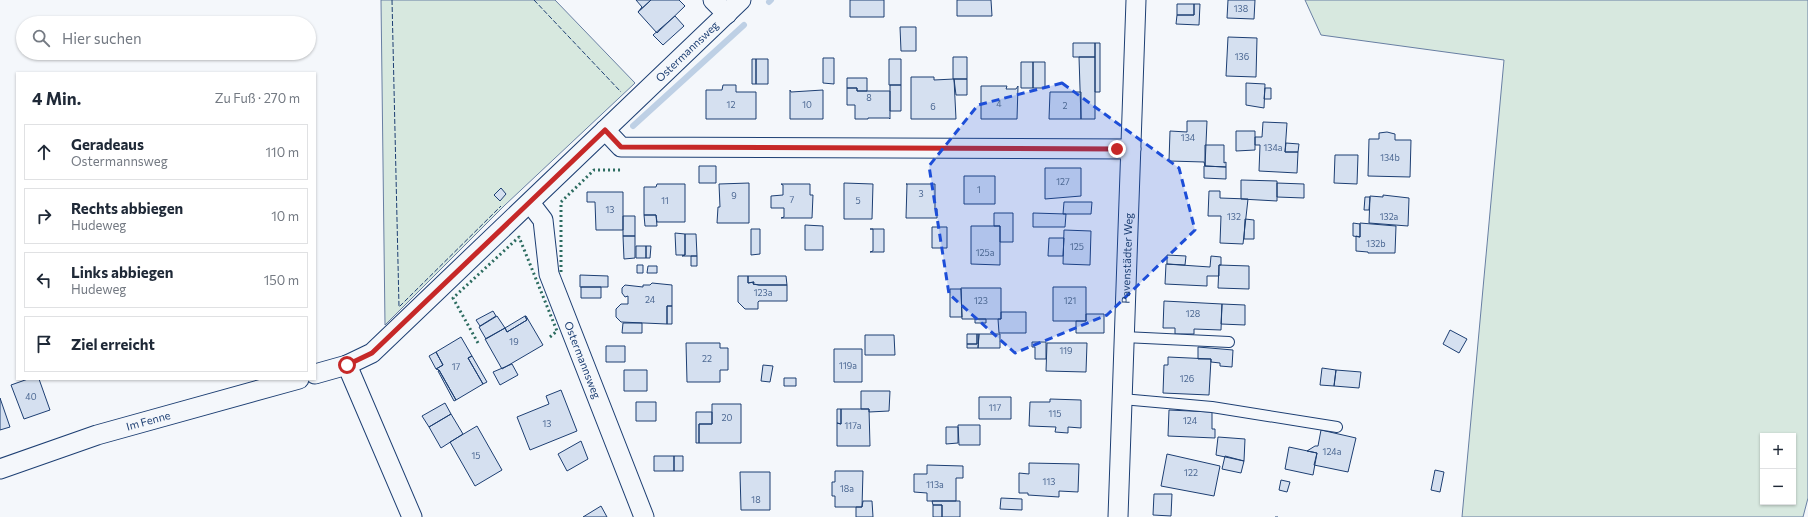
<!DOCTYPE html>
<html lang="de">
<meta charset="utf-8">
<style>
:root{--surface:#fff;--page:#f2f2f3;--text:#1f2937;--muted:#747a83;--line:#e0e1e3}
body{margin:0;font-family:Commissioner,sans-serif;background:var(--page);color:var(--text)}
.controls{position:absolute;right:12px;bottom:12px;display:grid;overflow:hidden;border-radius:0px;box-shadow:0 1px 3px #0004}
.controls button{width:36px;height:36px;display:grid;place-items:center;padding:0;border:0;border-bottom:1px solid var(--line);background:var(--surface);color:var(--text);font:20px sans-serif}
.stop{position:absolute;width:12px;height:12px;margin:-9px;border:3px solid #c62828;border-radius:50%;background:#fff}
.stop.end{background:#c62828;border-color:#fff;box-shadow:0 1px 4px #0008}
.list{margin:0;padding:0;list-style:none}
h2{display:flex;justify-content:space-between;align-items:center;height:52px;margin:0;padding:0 16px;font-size:17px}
h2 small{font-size:13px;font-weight:400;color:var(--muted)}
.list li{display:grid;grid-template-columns:26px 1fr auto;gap:12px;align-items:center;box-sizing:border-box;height:56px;margin:0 8px 8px;padding:0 8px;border:1px solid var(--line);border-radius:0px}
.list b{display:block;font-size:15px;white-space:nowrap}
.list p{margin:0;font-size:13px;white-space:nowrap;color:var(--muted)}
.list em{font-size:13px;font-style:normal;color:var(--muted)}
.icon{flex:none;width:22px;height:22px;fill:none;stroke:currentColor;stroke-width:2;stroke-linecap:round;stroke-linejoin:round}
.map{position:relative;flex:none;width:1808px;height:517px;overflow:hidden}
.search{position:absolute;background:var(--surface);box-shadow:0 1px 3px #0004;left:16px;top:16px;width:300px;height:44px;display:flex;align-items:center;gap:10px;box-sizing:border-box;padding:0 14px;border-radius:22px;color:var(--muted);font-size:15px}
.panel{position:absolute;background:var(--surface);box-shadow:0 1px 3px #0004;left:16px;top:72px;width:300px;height:308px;border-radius:0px}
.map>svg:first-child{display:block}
.green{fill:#d7e8df;stroke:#687fa3;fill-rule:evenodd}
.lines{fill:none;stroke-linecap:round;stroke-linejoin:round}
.stream{stroke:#bed0e5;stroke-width:6}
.building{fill:#d5e0f0;stroke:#1d3f73}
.service-casing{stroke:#1d3f73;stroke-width:12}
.minor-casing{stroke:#1d3f73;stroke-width:21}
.service{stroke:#f4f7fb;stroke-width:10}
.minor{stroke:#f4f7fb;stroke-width:19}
.hedge{stroke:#2c6c60;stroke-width:3;stroke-dasharray:2 3;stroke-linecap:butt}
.fence{stroke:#1d3f73;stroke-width:1;stroke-dasharray:5 2;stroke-linecap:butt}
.route{stroke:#c62828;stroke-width:5}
.marked{fill:#1d4ed8;fill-opacity:0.2;stroke:#1d4ed8;stroke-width:3;stroke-dasharray:8 5;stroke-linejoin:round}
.labels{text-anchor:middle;stroke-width:3;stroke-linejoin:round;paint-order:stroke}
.number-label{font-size:9px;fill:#4b6792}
.street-label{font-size:11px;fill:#1d3f73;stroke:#f4f7fb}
</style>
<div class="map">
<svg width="1808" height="517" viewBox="0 0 1808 517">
<rect width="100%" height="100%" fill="#f4f7fb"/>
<!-- green -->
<path class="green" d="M381,0H555L635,83L505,205L385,325Z
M1305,0H1808V498L1803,517H1462L1504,60L1321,35ZM1763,436H1793V502H1763Z"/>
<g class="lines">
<!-- stream -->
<path class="stream" d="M769,2L771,0
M633,126L744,25"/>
</g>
<!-- building -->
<path class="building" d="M636,0H651L638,12L642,7Z
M651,0H679L685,6L657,33L638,12Z
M850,0H884V17H850Z
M957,0H991L992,16H957Z
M1228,0H1255L1254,19L1227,18Z
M1177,4H1194V15H1177Z
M1194,4H1200L1199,25L1176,24L1177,15H1194Z
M675,16L684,26L663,45L653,35Z
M900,27H916V51H901Z
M1228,37L1257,38L1256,77L1226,76Z
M1073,43H1095V57H1073Z
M1095,43H1100V92H1095Z
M953,57H967V79H953Z
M1079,57H1095V119H1081Z
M823,58H834V84L823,83Z
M752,59H756V84H752Z
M756,59H768V84H756Z
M889,59H901V85H889Z
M1021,62H1033V88H1021Z
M1033,62H1045V88H1033Z
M911,77H934V80L954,79L956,119H911Z
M847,78H867V91H857V88H847Z
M954,79H967V95H956Z
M1246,83L1265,84L1264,108L1246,105Z
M723,85H736V92H756V119H706V90H722Z
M890,85H901V111H890Z
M981,86H1007L1006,89H1016L1018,86L1017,119H981Z
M847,88H857V91H890V119L889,118H868V119H855V105H847Z
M1265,88H1271V99H1264Z
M790,90L791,92L823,90V119H790Z
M1050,92H1081V119H1049Z
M1187,121H1207L1205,166L1204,162L1169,161L1170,131L1187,132Z
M1263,122L1287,123L1285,152H1298L1297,173L1259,171L1260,145H1255V137H1262Z
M1236,131H1255V150L1236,151Z
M1387,132L1395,134V140H1411L1410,177L1368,176L1369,139H1379V133Z
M1286,143L1299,144L1298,152H1285Z
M1205,145H1224V163L1226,162V167L1205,166Z
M1335,155H1358L1357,184L1334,183Z
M699,166H716V183H699Z
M1204,166L1226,167V179L1204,178Z
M1045,168H1081V196L1045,199Z
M964,176H995V204H964Z
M1241,180L1277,181V201L1241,199Z
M749,183V223H717L718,207H720L719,184Z
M844,183L873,184L872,219H844Z
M1277,183L1304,184V198L1277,197Z
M657,184H685V222H657L656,215H644V187H656Z
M781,184H810V195H813L812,218H781L784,217V208H771V196L783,195V185Z
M906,184H935V209H937V218H906L907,184Z
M501,188L506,194L500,201L494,195Z
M1209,191H1220V198L1248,199L1243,244L1220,243L1221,216H1208Z
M587,192H623V230H596L595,202H587Z
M1383,195L1409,198L1408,226L1369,223L1370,196L1383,197Z
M1365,197H1370L1369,210H1364Z
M1064,202H1092L1091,214H1063Z
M994,213H1013V242H1000V226H994Z
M1033,213L1066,214L1065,227H1033Z
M644,215H656L657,226H645Z
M623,216H635V236H623Z
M1245,219L1254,220V239H1244Z
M1353,223L1360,224V237L1353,236Z
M1360,223L1396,226L1395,253H1368V252L1356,251V236L1360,237Z
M805,225L823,226V250H805Z
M971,226H1000V265L971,264Z
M932,227H947V248H932Z
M751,229H760V254L751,255Z
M870,229H884V252H870L873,251V229Z
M1064,230L1091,231L1090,265L1063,264Z
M675,233L685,234V255H676Z
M685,234H696L697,256H682L685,255Z
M623,236H635V258L624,259Z
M1049,238H1064L1063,256H1048Z
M636,246H646V258H636Z
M646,246H651L650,258H646Z
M1167,255L1186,256L1185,265L1167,264Z
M691,256H697V266H691Z
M1211,256L1221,257V265H1219V276H1207V286L1165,284L1166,264L1210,267Z
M637,265H643V273H637Z
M1219,265L1249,266V289L1218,288Z
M648,266H657V273H647Z
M580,275L608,276V287H580Z
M738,276H748V283L754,282L753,284L759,285H787V301H759L758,302V309H745L738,302Z
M748,276H786L787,285H759L753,284L754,282L748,283Z
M652,283L672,285V306H667V324L621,322L616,317V309L621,304H628V296L625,297L622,293V288L625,285L643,287V285H650Z
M581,287H601V298H581Z
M1053,287H1086V321H1053Z
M961,288H1001V319H962Z
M950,289H961L962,317H950Z
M1164,301L1222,304L1221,330L1194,329V334H1175V328H1163Z
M1222,304L1245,305V325L1221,324Z
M667,306H672V324H667Z
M493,311L496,316L480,326L476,320Z
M1001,312H1026V333H999L998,319H1001Z
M1086,314H1104V333H1076V321H1086Z
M497,316L505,328L486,339L479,327Z
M525,316H526L543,345L502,369L485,339L505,328L507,332L527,320Z
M525,316L527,320L507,332L505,328Z
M975,319H986V323H975Z
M623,323H642V333H622Z
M1450,330L1467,339L1459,353L1443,344Z
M967,334H977V344H967Z
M977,334H979L978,348H967V344H977Z
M979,334H1000V348H978Z
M865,335H894L895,355H865Z
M461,337L472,356L468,358L483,384L456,400L439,370L436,369L443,365L436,352Z
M1032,342H1046V359H1035V347H1032Z
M686,343H720V348H728V370H720V382H687Z
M1047,343H1087L1086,372L1046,371Z
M606,346H625V362H606Z
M1198,347L1233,350L1232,367L1220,366V363L1211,362V359H1198Z
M834,349H862V382H834Z
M436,352L443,365L436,369L429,356Z
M472,356L487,382L483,384L468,358Z
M1168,357L1211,359L1209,395L1163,393L1164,365H1168Z
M512,364L518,375L500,385L493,372Z
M763,365L773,366L770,382L761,381Z
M1322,368L1336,370L1334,386L1320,385Z
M439,370L456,400L454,401L438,371Z
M624,370H647V391H624Z
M1336,370L1361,372L1359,388L1334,386Z
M784,378H796V386H784Z
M28,379H39L50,410L24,419L11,385Z
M561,390L577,431L530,450L517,417L549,404L546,396Z
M861,391H890L889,411L869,412V409H861Z
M979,397H1011V419H979Z
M0,398L10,427L0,430Z
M1050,399L1081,400V428L1068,427V433L1055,432L1056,427L1029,426L1030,402H1050Z
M636,402H656V421H636Z
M445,403L451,414L429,427L422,416Z
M712,404H741V443H699V424H712Z
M837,409H841V424L837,423Z
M841,409H869L870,446H837V423L841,424Z
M1169,410L1212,412V429H1215V438L1168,436Z
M696,412H712V424H699V443H696Z
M451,414L463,434L441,448L429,427Z
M958,425H980V445H959Z
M477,426L502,470L475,486L450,442Z
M946,427H958V443L946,444Z
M1321,430L1356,438L1348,472L1314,465L1317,453L1307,451L1315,446H1318Z
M1218,437L1245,439L1244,461L1216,455Z
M581,441L588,459L567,471L558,454Z
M1289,447L1317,453L1313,475L1285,469Z
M1167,454L1220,466L1214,496L1161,486Z
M654,456H674V471H654Z
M674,456H683V471H674Z
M1225,456L1244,461L1241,473L1222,469Z
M1029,463L1079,464L1078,492L1059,491V497L1028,495V493H1019V473L1029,474Z
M927,465L963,466V478H956V501H927V493L914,492V474H927Z
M1435,470L1444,472L1440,492L1431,490Z
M835,471H863L862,507H835V496H832V482H835Z
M740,472H770V510H741Z
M1281,480L1290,482L1287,492L1279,490Z
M1154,494H1172L1171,516L1153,515Z
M1001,498L1022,499V510L1000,509Z
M863,501H872L873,517H856V507H862Z
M932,501H960V517H942V505H933Z
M933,505H942V517H933Z
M601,506L607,517H583Z"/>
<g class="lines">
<defs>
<path id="service" d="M1124,337L1229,342
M1122,399L1212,407L1337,427"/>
<g id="minor">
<path d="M713,0L727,14"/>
<path d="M605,130L621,147L1131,149"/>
<path id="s1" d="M530,203L543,220L549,274L644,517"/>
<path d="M347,365L412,517"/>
<path id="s2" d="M315,374L347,365L372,353L741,0"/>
<path id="s3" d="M0,469L97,435L299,379"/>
<path id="s4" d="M1118,517L1136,0"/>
</g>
</defs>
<!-- service casing -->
<use href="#service" class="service-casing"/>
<!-- minor casing -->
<use href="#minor" class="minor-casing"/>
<!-- service -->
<use href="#service" class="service"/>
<!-- minor -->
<use href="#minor" class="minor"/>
<!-- hedge -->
<path class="hedge" d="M561,272V202L594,170H622
M478,343L453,298L519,237L557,331L550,337"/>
<!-- fence -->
<path class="fence" d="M392,0L399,307L501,206
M534,0L621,92
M1275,517H1278"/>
</g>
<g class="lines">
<!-- route -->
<path class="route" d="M347,365L372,353L605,130L621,147L1117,149"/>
</g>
<!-- marked area -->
<path class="marked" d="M1062,83L1179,168L1195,230L1107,315L1015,353L949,294L929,166L978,105Z"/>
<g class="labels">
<!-- number labels -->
<g class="number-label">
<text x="1241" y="12">138</text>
<text x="1242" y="60">136</text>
<text x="869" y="101">8</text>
<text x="999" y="107">4</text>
<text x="731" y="108">12</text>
<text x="807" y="108">10</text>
<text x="1065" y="109">2</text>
<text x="933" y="110">6</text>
<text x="1188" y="141">134</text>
<text x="1273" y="151">134a</text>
<text x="1390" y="161">134b</text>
<text x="1063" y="185">127</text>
<text x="979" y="193">1</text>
<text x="921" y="197">3</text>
<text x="734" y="199">9</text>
<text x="792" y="203">7</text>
<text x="665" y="204">11</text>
<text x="858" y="204">5</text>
<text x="610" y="213">13</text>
<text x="1234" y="220">132</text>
<text x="1389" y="220">132a</text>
<text x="1376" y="247">132b</text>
<text x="1077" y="250">125</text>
<text x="985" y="256">125a</text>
<text x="763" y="296">123a</text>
<text x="650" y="303">24</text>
<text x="981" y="304">123</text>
<text x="1070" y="304">121</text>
<text x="1193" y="317">128</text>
<text x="514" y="345">19</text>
<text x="1066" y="354">119</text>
<text x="707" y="362">22</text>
<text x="848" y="369">119a</text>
<text x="456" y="370">17</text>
<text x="1187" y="382">126</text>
<text x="31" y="400">40</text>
<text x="995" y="411">117</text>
<text x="1055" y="417">115</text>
<text x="727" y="421">20</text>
<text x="1190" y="424">124</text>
<text x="547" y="427">13</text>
<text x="853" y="429">117a</text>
<text x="1332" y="455">124a</text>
<text x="476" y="459">15</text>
<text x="1191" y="476">122</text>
<text x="1049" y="485">113</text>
<text x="935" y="488">113a</text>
<text x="847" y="492">18a</text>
<text x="756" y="503">18</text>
</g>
<!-- street labels -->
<g class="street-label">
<text dy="4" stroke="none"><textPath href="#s2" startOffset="497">Ostermannsweg</textPath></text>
<text dy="4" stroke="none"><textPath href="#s4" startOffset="259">Pavenstädter Weg</textPath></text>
<text dy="4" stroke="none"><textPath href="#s1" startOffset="168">Ostermannsweg</textPath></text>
<text dy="4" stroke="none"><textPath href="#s3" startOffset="156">Im Fenne</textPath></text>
</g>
</g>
</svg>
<div class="controls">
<button>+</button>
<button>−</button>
</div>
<div class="stop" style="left:347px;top:365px"></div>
<div class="stop end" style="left:1117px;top:149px"></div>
<div class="search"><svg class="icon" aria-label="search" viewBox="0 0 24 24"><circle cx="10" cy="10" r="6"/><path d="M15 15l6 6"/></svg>Hier suchen</div>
<section class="panel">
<h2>4 Min.<small>Zu Fuß · 270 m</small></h2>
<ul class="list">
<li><svg class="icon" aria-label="ahead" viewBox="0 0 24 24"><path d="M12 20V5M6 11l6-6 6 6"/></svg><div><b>Geradeaus</b><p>Ostermannsweg</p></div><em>110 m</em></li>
<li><svg class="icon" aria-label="right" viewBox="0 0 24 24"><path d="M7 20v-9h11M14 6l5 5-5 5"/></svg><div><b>Rechts abbiegen</b><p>Hudeweg</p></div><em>10 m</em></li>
<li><svg class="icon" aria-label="left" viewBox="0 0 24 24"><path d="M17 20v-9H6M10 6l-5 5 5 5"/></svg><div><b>Links abbiegen</b><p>Hudeweg</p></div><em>150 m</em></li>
<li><svg class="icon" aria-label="arrive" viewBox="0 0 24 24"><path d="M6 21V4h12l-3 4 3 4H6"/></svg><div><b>Ziel erreicht</b></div></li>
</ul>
</section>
</div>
